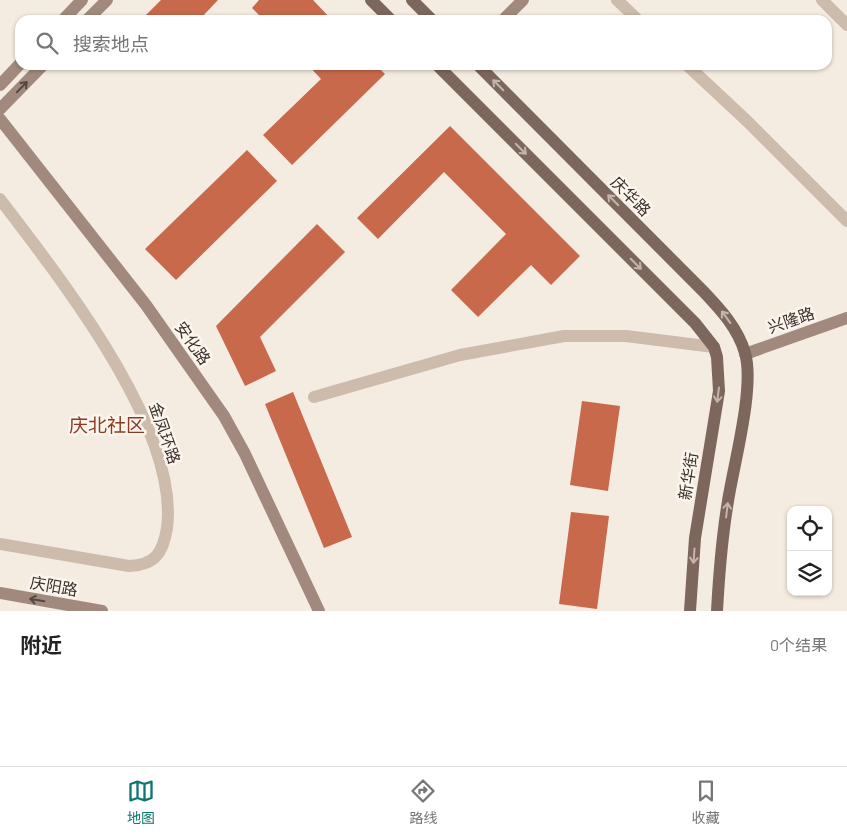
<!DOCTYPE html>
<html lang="zh">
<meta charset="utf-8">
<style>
:root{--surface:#fff;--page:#f6f6f6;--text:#222;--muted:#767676;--line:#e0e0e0;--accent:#0f766e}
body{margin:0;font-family:Barlow,"Noto Sans SC",sans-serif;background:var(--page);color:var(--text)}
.controls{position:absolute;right:15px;bottom:15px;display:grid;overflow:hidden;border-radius:10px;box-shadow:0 1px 4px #0004}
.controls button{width:45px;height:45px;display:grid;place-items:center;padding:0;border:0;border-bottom:1px solid var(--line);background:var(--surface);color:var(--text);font:25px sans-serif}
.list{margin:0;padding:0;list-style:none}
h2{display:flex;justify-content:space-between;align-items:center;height:65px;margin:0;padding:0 20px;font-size:21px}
h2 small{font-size:16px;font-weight:400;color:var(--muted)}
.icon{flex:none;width:28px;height:28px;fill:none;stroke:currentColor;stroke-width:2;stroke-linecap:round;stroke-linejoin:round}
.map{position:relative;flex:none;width:847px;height:611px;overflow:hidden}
.search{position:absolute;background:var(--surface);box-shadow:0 1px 4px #0004;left:15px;right:15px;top:15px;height:55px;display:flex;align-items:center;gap:12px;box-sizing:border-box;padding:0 18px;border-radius:15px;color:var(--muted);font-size:19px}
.sheet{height:155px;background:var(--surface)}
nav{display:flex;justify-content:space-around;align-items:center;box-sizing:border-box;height:70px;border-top:1px solid var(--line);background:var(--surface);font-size:14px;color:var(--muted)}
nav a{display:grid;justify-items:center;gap:2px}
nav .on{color:var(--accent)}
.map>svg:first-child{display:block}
.building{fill:#c8694b}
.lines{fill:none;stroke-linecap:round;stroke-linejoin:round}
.street{stroke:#cdbbac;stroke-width:12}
.secondary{stroke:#a18a7d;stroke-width:12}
.primary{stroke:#7d675c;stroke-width:12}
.oneway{stroke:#c2b5ac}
.oneway2{stroke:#544640}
.labels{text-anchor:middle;stroke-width:5;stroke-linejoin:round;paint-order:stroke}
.street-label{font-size:16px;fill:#3b302b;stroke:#fbf5ee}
.quarter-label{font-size:19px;fill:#8c3b22;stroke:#fbf5ee}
</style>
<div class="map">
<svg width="847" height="611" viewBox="0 0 847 611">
<rect width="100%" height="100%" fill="#f4ebe1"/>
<!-- building -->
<path class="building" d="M161,0H218L199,20H141Z
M259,0H313L332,20H264L252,8Z
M308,65H376L385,74L292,165L263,135L321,79Z
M450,126L580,256L551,285L531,265L478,317L451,290L506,234L444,172L378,239L357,218Z
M247,150L277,181L176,280L145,249Z
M317,224L345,252L260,337L276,371L245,386L216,326Z
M293,392L352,537L324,548L265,404Z
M582,401L620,406L608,491L570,485Z
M571,512L609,516L597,609L559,604Z"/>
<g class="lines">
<!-- street -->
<path class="street" d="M617,0L638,20
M822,0L847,25
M687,65L747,121L847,221
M0,199C59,277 180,428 167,528C163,553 155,565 129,566L0,544
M314,397L460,355L564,336H626L714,347"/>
<!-- secondary -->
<path class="secondary" d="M63,20L82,0
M87,20L107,0
M503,20L523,0
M0,85L20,64
M0,109L43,65
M0,119L146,305L224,416L245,454L319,611
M745,354L847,318
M0,593L102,611"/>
<!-- primary -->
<path class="primary" d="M371,0L391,20
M412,0L432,20
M437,65L695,323L714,347L717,357L719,391L695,538L690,611
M478,65L703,291C720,309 738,328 745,353C755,387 734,463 728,501C722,537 719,574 717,611"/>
</g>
<!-- one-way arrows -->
<defs><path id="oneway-shaft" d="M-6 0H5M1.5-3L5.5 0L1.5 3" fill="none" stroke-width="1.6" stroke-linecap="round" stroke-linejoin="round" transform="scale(1.25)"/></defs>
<g class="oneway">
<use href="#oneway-shaft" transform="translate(498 85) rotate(-135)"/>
<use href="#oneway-shaft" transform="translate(521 149) rotate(45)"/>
<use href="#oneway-shaft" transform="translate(613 200) rotate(-135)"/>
<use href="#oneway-shaft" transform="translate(636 264) rotate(45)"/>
<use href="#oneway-shaft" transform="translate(726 317) rotate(-126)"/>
<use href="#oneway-shaft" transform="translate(718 395) rotate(97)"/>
<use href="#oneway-shaft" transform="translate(727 510) rotate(-83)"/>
<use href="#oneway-shaft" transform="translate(694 556) rotate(94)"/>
</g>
<g class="oneway2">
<use href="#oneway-shaft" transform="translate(22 87) rotate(-46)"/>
<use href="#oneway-shaft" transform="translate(37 600) rotate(-170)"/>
</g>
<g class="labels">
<!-- street labels -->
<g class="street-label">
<text transform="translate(631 196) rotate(45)" y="6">庆华路</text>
<text transform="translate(791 320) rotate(-19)" y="6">兴隆路</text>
<text transform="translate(193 343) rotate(55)" y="6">安化路</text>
<text transform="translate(165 433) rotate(71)" y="6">金凤环路</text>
<text transform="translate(688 476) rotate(-81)" y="6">新华街</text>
<text transform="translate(54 586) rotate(10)" y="6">庆阳路</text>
</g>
<!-- quarter labels -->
<g class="quarter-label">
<text x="107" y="432">庆北社区</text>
</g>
</g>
</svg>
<div class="controls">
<button><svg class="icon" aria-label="locate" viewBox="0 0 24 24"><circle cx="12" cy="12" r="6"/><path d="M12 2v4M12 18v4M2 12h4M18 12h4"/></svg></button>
<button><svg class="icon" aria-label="layers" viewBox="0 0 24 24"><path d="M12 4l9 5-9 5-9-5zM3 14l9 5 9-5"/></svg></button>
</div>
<div class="search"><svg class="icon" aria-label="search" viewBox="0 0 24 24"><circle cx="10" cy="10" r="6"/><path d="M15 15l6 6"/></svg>搜索地点</div>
</div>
<section class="sheet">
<h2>附近<small>0个结果</small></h2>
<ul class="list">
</ul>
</section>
<nav>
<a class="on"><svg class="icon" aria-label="map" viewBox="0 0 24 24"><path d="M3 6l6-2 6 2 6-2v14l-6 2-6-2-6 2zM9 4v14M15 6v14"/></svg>地图</a>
<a><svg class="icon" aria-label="directions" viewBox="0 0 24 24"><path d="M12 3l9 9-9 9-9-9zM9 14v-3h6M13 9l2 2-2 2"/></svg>路线</a>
<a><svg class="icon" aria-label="saved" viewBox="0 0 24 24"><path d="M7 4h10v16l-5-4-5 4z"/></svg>收藏</a>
</nav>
